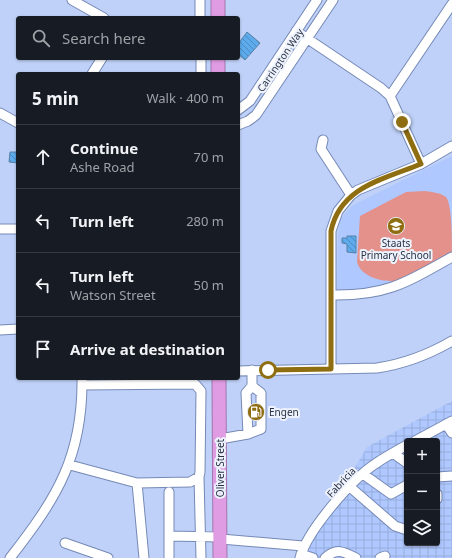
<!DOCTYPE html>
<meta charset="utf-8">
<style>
:root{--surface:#171b24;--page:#242831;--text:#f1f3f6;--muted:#9ea1a6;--line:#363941}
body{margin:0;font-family:"Noto Sans",sans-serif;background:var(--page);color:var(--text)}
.controls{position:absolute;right:12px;bottom:12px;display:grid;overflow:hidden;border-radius:4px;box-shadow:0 1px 3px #0004}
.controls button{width:36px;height:36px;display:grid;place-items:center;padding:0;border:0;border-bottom:1px solid var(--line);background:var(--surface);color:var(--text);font:20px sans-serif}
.stop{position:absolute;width:12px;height:12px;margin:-9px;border:3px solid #8f6d11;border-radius:50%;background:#fff}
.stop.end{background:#8f6d11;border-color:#fff;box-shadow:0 1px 4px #0008}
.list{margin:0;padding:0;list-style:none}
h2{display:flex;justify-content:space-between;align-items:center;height:52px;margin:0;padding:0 16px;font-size:17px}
h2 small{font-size:13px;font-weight:400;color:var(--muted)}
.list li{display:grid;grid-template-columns:26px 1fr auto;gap:12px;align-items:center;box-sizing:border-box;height:64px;padding:0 16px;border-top:1px solid var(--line)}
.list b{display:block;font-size:15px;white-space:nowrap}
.list p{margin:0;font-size:13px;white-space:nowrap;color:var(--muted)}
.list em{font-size:13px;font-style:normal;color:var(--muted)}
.icon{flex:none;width:22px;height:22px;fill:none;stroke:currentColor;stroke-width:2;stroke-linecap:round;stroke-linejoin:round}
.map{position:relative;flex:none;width:452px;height:558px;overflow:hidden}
.search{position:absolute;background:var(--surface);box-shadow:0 1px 3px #0004;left:16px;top:16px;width:224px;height:44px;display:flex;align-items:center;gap:10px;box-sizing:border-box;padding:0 14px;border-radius:4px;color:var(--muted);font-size:15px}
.panel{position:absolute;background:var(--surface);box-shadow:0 1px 3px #0004;left:16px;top:72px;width:224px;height:308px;border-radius:4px}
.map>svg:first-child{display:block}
.built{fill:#afc8ff}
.industrial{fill:url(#industrial-grid);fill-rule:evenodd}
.green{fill:#e3918a}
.building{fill:url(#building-back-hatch);stroke:#5881a5}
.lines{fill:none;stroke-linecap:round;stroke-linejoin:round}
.minor-casing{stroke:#7589b6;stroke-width:11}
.highway-casing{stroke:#a077ab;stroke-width:15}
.minor{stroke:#fff;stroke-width:9}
.highway{stroke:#e09ce3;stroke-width:13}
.route{stroke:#8f6d11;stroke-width:5}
.labels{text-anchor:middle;stroke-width:4;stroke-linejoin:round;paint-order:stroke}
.street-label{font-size:10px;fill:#283143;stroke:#edf2fc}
.poi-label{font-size:10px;fill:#283143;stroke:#edf2fc}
</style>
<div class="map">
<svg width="452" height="558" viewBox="0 0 452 558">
<defs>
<pattern id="industrial-grid" width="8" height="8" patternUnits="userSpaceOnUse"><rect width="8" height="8" fill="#afc8ff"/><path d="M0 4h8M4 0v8" fill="none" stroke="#97acdc"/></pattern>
<pattern id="building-back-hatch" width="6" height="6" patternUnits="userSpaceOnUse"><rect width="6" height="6" fill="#5dabec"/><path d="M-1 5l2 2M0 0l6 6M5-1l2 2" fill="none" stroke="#4d8cc1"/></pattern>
</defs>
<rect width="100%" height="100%" fill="#bfd1f8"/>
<!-- built -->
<path class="built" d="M452,156V255L398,284L337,294L338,234L341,218L353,205Z"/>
<!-- industrial -->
<path class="industrial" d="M452,401V558H306L310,544L367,447ZM407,441H437V543H407Z"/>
<!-- green -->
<path class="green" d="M425,191C432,192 441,193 446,197C452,204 452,240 452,252C438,260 416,275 402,280C387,284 361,278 357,262L360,216L406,192Z"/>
<!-- building -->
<path class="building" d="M247,32L260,43L245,60L238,54V44Z
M10,152H18V163L9,162Z
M347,236H356V253L347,252V244L342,243V238H347Z"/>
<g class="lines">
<defs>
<path id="minor" d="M72,0L104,18
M200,0V18
M296,31L381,88L390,96L421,164
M92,74L102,58
M201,74V58
M390,96L452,4
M238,110L250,101L317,0
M0,113L18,123
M238,125L248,121L256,115L333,0
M323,140L321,149L351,195
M0,229H18
M332,295C386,296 406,283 452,257
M0,330L18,329
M331,369V231L338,211L351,195L358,190L421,164L452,146
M238,371L377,368C404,364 428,355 452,341
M446,424L452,433
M248,434L246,393L252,386V370
M220,439L248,434L261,429V393L252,386
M415,441L452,421
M393,453L407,463
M70,465L137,483L190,482L199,477L200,472L201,391L195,384L82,385
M363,474L391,494L407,485
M199,477L201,558
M437,477L452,476
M137,483L144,558
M350,487L395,526L407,530
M169,492V558
M437,494V499
M169,536L221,537
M221,539L303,546
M65,543L108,558
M301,554L313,558
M10,558C57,498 83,456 82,378
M300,558C307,531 351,480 375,464C385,457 396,451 407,445
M325,558C336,548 343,551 356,558
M380,558L385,556"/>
<path id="highway" d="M218,0V18
M218,58V74
M219,378L220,558"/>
</defs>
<!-- minor casing -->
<use href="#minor" class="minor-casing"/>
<!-- highway casing -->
<use href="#highway" class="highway-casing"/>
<!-- minor -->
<use href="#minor" class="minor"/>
<!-- highway -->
<use href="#highway" class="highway"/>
</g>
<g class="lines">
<!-- route -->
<path class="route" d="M268,370L331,369V231C340,187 384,179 421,164L402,122"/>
</g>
<!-- icons -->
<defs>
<symbol id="school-disc" viewBox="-11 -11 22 22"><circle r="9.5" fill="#8f6d11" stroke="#edf2fc"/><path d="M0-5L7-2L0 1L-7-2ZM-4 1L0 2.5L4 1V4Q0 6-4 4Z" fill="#fff"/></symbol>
<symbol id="fuel-disc" viewBox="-11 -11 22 22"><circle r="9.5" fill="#8f6d11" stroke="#edf2fc"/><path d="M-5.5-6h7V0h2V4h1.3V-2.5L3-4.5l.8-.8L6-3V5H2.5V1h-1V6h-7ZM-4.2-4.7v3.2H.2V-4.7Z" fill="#fff"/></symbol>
</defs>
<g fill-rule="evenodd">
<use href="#school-disc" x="386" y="216" width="20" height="20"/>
<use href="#fuel-disc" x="246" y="402" width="20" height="20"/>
</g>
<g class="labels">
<!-- street labels -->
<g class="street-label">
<text transform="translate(280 60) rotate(-56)" y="4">Carrington Way</text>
<text transform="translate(220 468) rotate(-90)" y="4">Oliver Street</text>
<text transform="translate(341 482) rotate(-47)" y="4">Fabricia</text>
</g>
<!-- poi labels -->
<g class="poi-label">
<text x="396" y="247">Staats<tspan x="396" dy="12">Primary School</tspan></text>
<text x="269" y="416" text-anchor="start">Engen</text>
</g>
</g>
</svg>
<div class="controls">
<button>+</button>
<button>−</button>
<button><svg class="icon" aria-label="layers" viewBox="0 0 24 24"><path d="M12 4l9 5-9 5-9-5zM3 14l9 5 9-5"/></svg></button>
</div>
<div class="stop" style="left:268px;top:370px"></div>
<div class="stop end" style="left:402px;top:122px"></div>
<div class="search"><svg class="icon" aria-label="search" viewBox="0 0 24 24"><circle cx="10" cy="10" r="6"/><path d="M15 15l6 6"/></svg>Search here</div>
<section class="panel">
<h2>5 min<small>Walk · 400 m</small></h2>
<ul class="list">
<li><svg class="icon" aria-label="ahead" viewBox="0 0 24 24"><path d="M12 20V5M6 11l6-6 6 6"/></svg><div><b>Continue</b><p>Ashe Road</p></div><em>70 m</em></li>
<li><svg class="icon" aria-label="left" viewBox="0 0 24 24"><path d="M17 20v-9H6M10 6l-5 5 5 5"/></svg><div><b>Turn left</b></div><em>280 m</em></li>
<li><svg class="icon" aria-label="left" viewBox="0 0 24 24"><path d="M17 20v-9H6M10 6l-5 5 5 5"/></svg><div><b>Turn left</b><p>Watson Street</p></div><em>50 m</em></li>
<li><svg class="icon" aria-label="arrive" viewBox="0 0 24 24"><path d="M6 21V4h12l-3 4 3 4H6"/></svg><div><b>Arrive at destination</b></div></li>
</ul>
</section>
</div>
